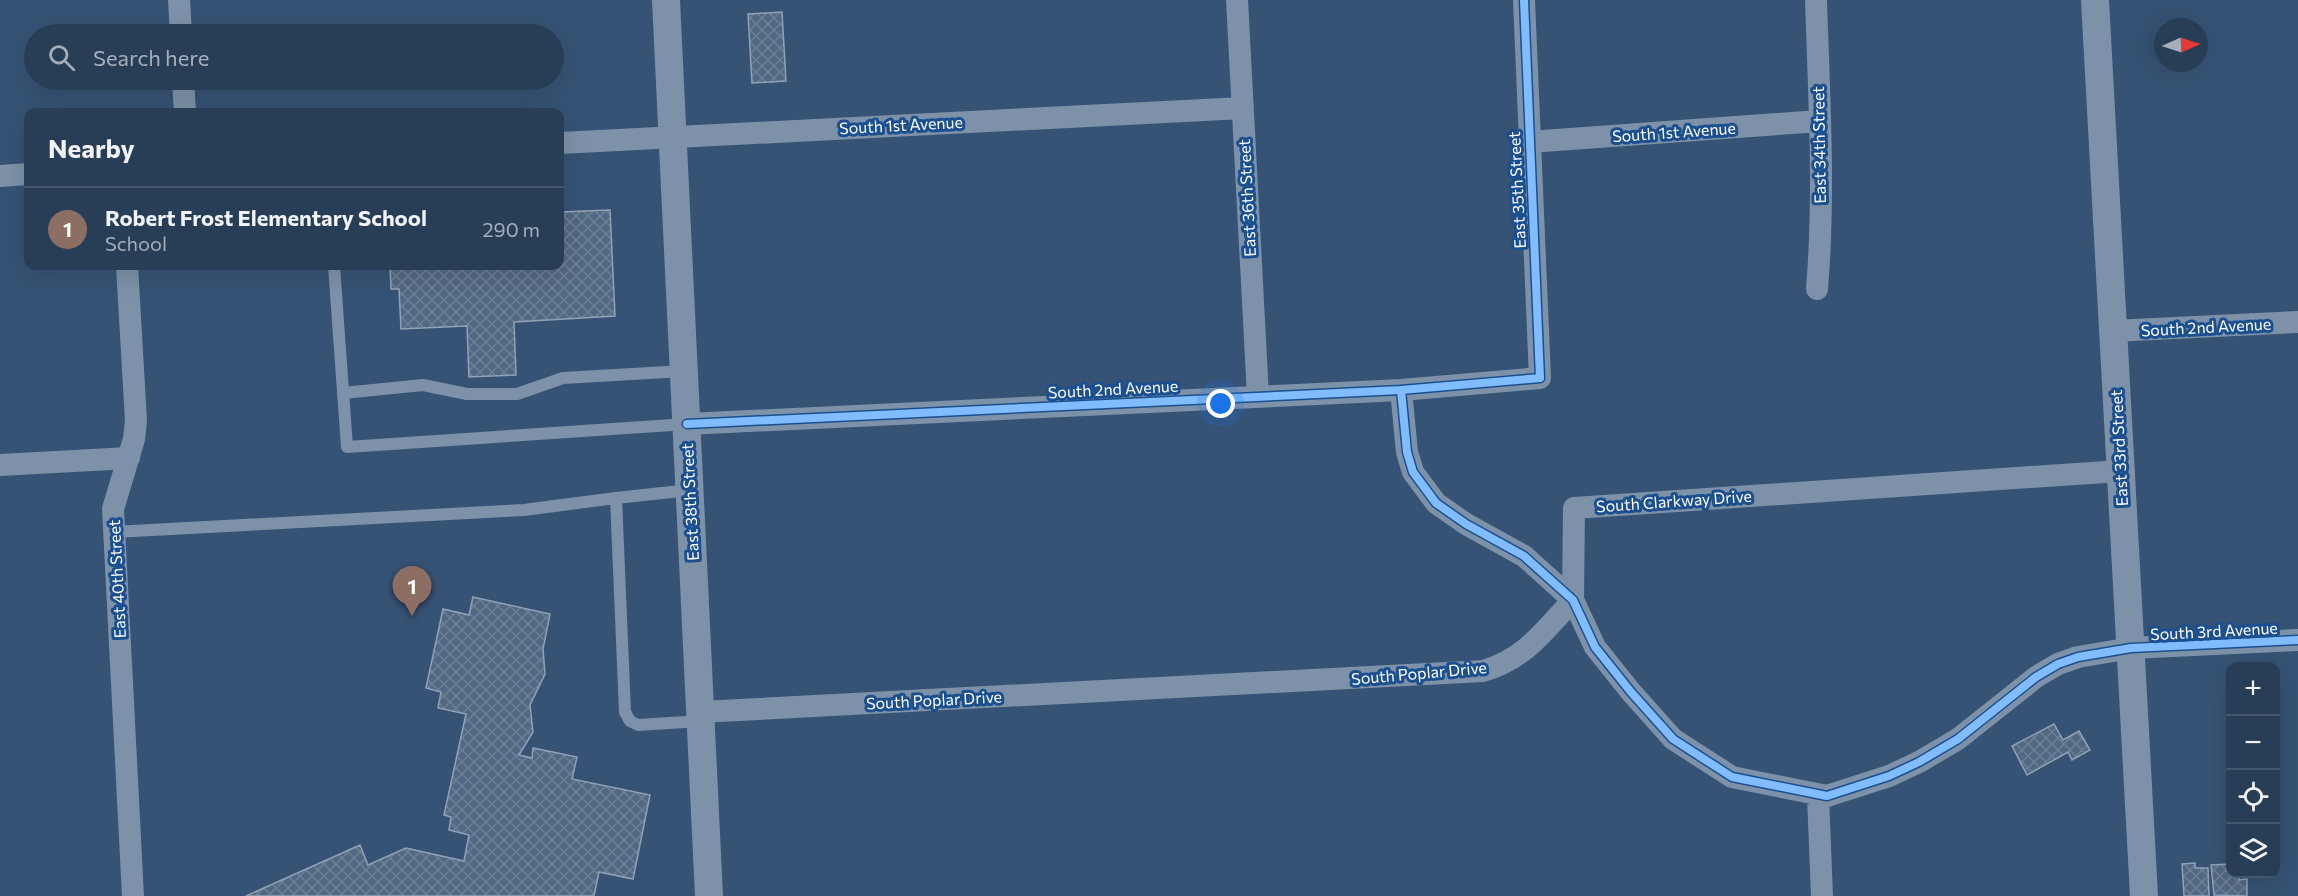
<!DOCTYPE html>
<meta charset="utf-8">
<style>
:root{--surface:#283e57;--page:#30455d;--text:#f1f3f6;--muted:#a5aeba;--line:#44576d;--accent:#8abfa5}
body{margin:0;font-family:Commissioner,sans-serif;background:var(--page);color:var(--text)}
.controls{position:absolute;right:18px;bottom:18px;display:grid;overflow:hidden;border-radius:12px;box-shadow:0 6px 24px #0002}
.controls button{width:54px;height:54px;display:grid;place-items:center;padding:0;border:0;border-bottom:2px solid var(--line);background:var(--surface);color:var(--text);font:30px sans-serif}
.compass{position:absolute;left:2154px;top:18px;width:54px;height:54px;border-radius:50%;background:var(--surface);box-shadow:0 6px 24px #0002;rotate:87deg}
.you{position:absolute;left:1221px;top:404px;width:21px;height:21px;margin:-15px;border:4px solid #fff;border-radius:50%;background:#1a73e8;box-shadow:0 0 0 9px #1a73e833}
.badge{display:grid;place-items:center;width:39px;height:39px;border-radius:50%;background:var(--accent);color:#fff;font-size:20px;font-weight:700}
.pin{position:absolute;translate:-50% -50px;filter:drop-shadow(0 2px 3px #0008)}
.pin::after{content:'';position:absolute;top:32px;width:21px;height:18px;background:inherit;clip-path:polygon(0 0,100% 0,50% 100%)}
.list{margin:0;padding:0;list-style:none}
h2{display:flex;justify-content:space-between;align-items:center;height:78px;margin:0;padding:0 24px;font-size:26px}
h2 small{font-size:20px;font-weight:400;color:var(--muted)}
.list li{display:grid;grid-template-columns:39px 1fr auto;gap:18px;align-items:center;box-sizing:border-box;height:84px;padding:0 24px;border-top:2px solid var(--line)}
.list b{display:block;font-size:22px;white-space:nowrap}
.list p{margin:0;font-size:20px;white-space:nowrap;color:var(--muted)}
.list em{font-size:20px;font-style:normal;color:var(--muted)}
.icon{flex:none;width:33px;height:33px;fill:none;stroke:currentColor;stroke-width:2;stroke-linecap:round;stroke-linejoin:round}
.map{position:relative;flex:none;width:2298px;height:896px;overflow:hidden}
.search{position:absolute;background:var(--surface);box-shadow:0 6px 24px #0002;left:24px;top:24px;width:540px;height:66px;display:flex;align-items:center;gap:15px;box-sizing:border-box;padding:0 21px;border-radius:33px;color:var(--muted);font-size:22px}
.panel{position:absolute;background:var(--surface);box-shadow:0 6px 24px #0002;left:24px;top:108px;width:540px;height:162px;border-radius:12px}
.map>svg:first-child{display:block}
.building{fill:url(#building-cross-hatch);stroke:#92a2b6;stroke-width:1.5}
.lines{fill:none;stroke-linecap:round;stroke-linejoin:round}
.service{stroke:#7d92a8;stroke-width:12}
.minor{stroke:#7d92a8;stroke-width:22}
.tertiary{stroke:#7d92a8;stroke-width:28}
.cycleway-casing{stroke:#1b4f8f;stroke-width:11}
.cycleway{stroke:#80bcff;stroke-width:8}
.labels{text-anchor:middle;stroke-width:6;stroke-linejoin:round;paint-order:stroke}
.street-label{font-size:16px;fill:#fff;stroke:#1b4f8f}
</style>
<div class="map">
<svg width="2298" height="896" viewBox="0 0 2298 896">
<defs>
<pattern id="building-cross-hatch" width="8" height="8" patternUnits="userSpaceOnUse" patternTransform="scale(1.5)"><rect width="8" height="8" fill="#526984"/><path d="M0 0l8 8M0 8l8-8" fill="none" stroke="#6c8096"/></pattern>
</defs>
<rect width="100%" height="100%" fill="#365274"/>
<!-- building -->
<path class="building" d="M782,12L786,81L752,83L748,14Z
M610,210L615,316L514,322L516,375L469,377L467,326L401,329L399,289H391L390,266H560V212Z
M473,597L550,614L543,649L545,674L530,705L533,732L519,755L532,758L533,748L577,757L572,779L650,795L633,879L599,872L594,896H246L360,845L368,865L406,848L464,861L469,835L449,830L451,817L444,815L466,714L438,708L441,692L426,688L443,609L469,615Z
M2054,724L2063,740L2079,731L2090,750L2072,760L2068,752L2027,775L2012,746Z
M2195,863V868H2208L2209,896H2184L2182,864Z
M2230,864V874H2238L2239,880L2247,879V896L2214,895L2211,865Z"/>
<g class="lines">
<!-- service -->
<path class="service" d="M334,266L347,447L687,424
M343,393L423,385L467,394H517L563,378L684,371
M690,490L616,498L625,712L630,721L638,725L701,721
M114,532L524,510L616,498"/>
<!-- minor -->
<path class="minor" d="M179,0L181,34
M1237,0L1258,396
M1816,0C1819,96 1825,193 1817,289
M183,80L185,112
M1529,142L1820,121
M560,143L1243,108
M0,176L28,174
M127,266L136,421L134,439L113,509L133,896
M2113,331L2298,322
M1401,390L1407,452L1413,472L1436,503L1466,524L1524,556L1573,600L1595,647L1631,692L1673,739L1732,777L1827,796L1889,776L1919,762L1958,739L2036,677L2058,664L2078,657L2131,648L2298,640
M687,424L1401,390L1540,378L1524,0
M0,465L129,458
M1573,600L1574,508L2120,471
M700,712L1483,671C1525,659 1544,631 1573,600
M1818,796L1822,896"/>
<!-- tertiary -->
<path class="tertiary" d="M666,0L709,896
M2095,0L2144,896"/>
<defs>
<path id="cycleway" d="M1401,390L1407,452L1413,472L1436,503L1466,524L1524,556L1573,600L1595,647L1631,692L1673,739L1732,777L1827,796L1889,776L1919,762L1958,739L2036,677L2058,664L2078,657L2131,648L2298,640
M687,424L1401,390L1540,378L1524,0"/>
</defs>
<!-- cycleway casing -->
<use href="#cycleway" class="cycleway-casing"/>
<!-- cycleway -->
<use href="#cycleway" class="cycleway"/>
</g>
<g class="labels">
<!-- street labels -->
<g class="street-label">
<text transform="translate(901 125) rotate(-3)" y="6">South 1st Avenue</text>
<text transform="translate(1674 132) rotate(-4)" y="6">South 1st Avenue</text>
<text transform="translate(1819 145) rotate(-91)" y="6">East 34th Street</text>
<text transform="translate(1517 190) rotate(-93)" y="6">East 35th Street</text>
<text transform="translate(1247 198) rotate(-93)" y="6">East 36th Street</text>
<text transform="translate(2206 327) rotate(-3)" y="6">South 2nd Avenue</text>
<text transform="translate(1113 389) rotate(-3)" y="6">South 2nd Avenue</text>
<text transform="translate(2119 448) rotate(-93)" y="6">East 33rd Street</text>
<text transform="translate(1674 501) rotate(-4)" y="6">South Clarkway Drive</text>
<text transform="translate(690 502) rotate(-93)" y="6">East 38th Street</text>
<text transform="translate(117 579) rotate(-93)" y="6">East 40th Street</text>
<text transform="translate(2214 631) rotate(-3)" y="6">South 3rd Avenue</text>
<text transform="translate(1419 673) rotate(-5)" y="6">South Poplar Drive</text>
<text transform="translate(934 700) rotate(-3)" y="6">South Poplar Drive</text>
</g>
</g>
</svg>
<div class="controls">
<button>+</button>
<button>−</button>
<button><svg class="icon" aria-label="locate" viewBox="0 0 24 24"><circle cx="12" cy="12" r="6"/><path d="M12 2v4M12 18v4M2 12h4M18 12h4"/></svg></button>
<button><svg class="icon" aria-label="layers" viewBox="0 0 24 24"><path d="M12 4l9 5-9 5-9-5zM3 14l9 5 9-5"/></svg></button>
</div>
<svg class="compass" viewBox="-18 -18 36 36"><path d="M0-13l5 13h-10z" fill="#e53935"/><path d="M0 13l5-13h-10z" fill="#a5aeba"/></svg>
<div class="you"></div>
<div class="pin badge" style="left:412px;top:616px;background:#8d6e63">1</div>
<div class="search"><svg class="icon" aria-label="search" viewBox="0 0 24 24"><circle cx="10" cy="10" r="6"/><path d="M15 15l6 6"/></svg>Search here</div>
<section class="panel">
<h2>Nearby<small></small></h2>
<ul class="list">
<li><span class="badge" style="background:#8d6e63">1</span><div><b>Robert Frost Elementary School</b><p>School</p></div><em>290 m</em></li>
</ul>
</section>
</div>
